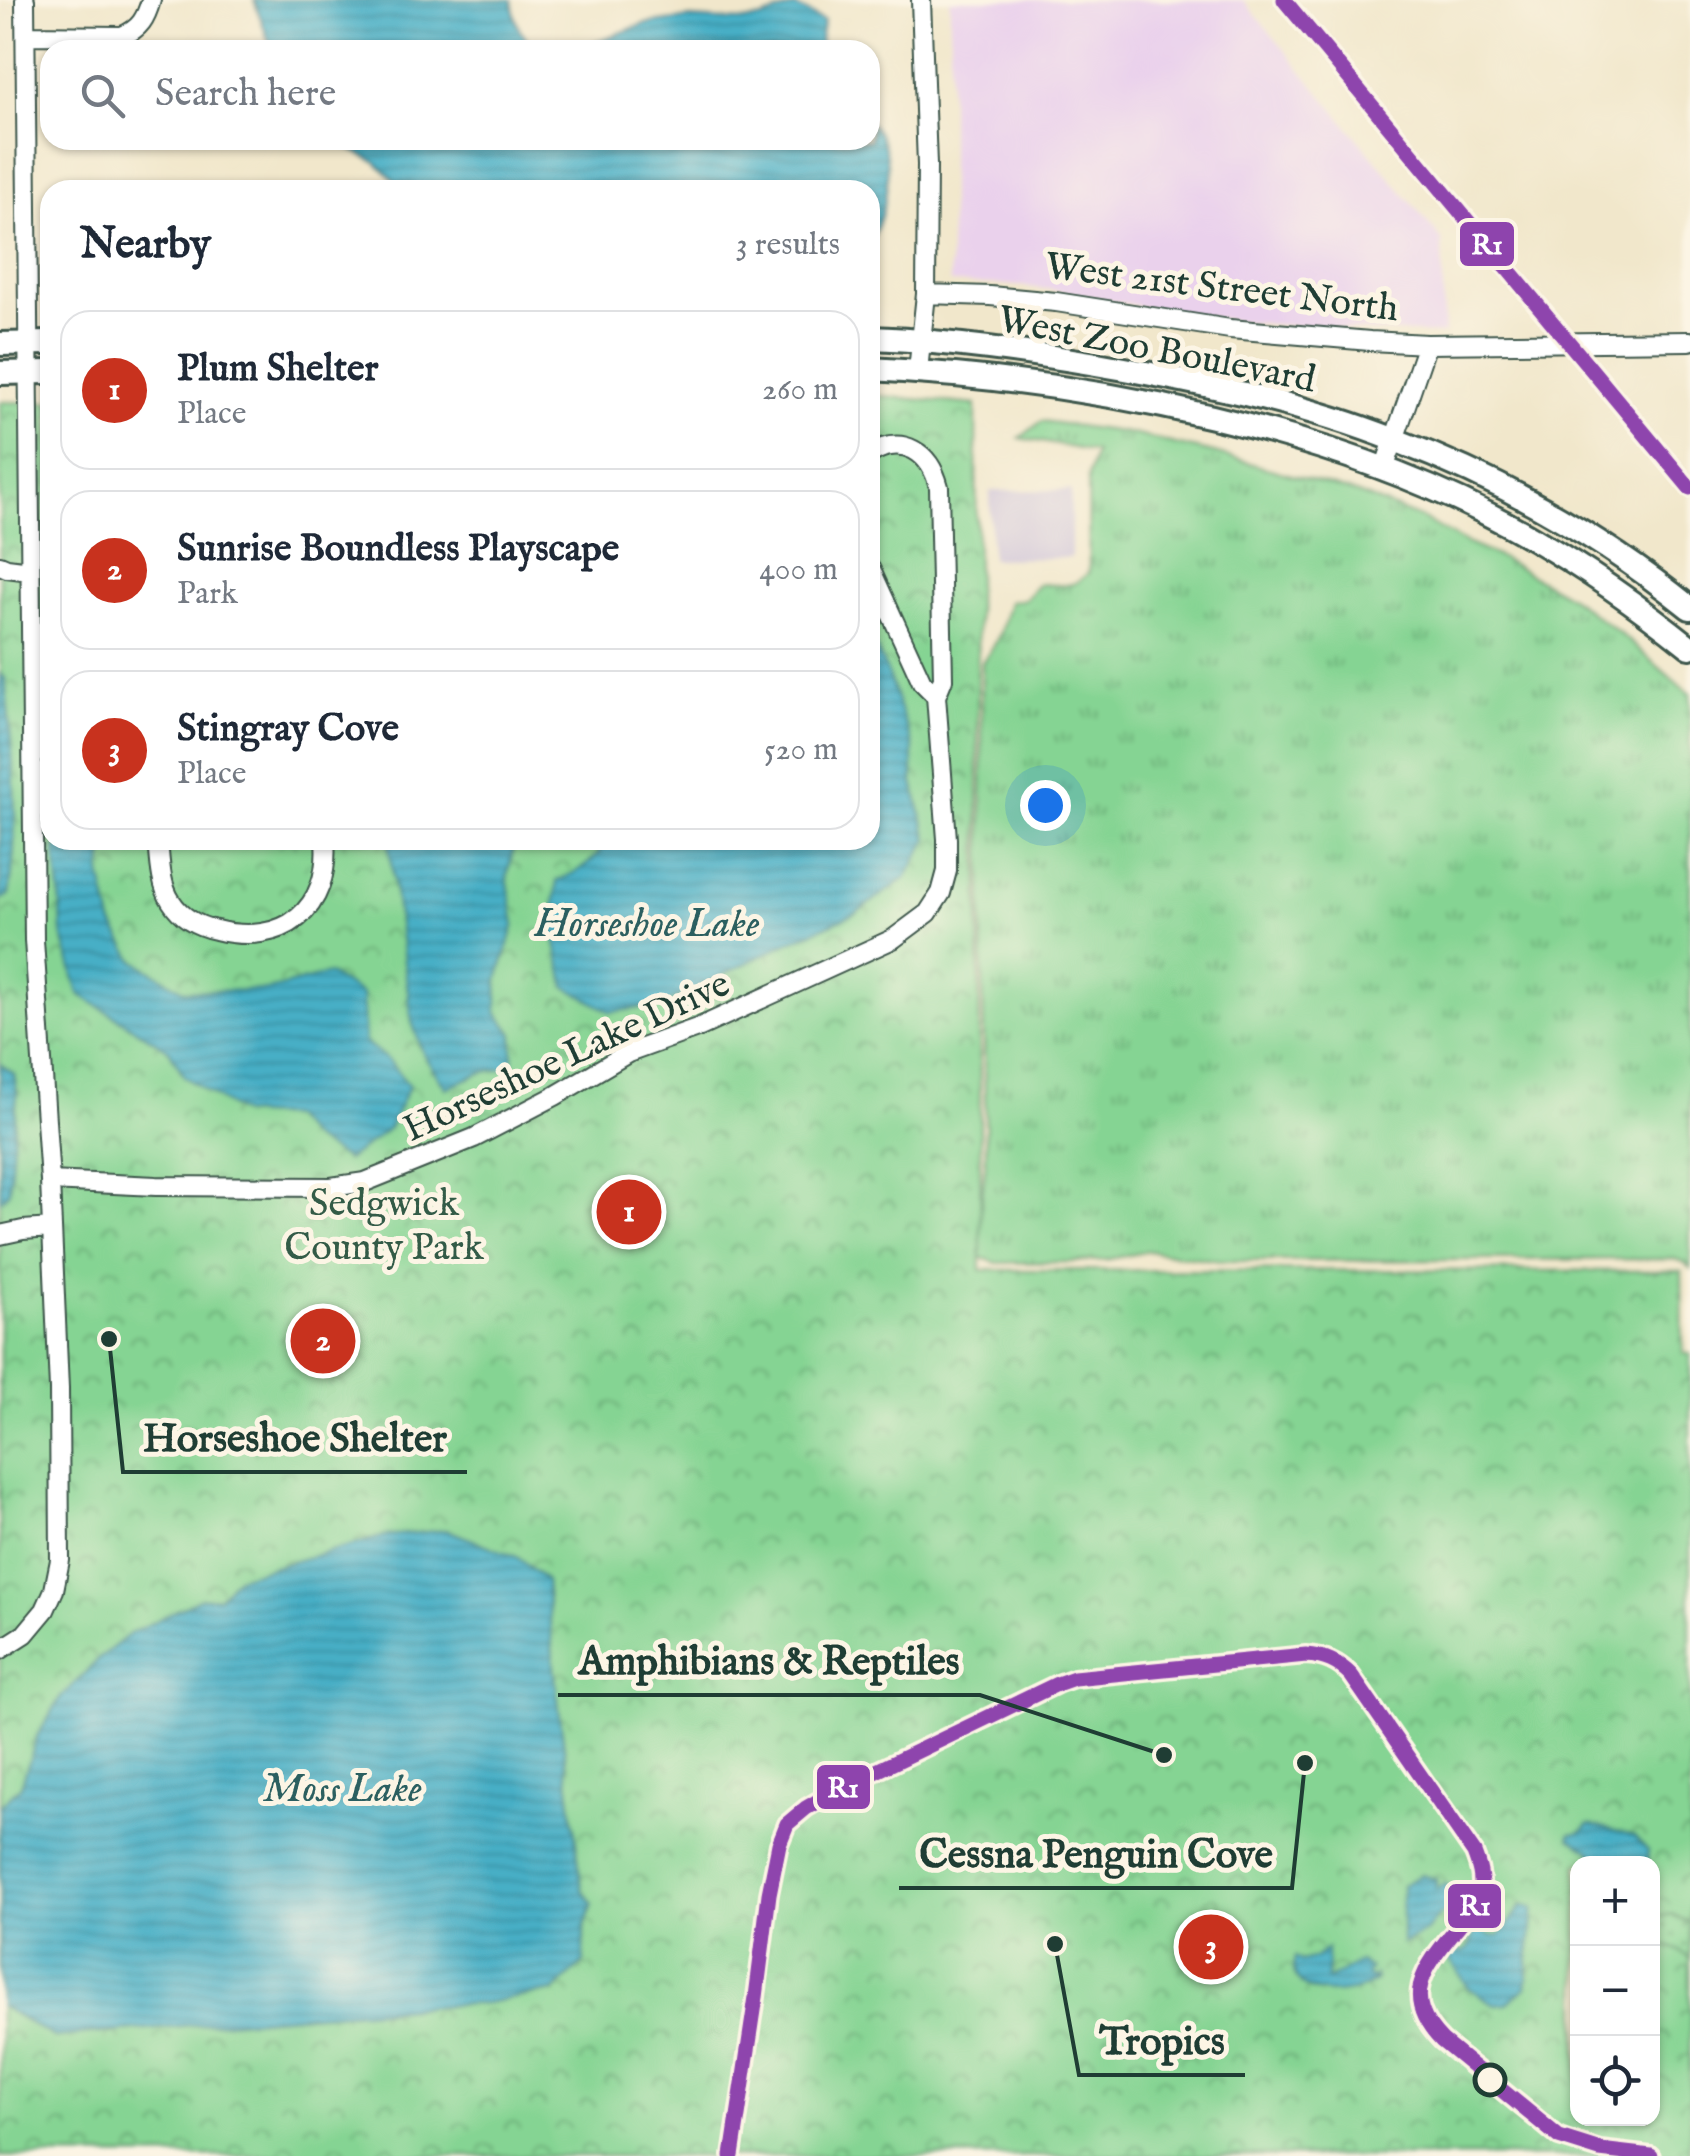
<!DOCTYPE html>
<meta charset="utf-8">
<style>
:root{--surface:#fff;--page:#f2f2f3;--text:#1f2937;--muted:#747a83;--line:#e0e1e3;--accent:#c8321e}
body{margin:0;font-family:"IM FELL English",serif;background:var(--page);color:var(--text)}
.controls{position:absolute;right:30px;bottom:30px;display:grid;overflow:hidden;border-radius:20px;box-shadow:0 2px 8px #0004}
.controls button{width:90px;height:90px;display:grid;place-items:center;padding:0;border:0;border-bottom:2px solid var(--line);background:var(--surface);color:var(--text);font:50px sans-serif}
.you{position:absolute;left:1045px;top:805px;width:35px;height:35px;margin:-25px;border:8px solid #fff;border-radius:50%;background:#1a73e8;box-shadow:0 0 0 15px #1a73e833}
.badge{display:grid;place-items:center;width:65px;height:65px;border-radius:50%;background:var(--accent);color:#fff;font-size:32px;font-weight:700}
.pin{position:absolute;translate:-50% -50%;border:5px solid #fff;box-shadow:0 2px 10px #0006}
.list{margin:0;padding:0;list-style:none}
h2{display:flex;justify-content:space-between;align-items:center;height:130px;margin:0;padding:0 40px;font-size:42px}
h2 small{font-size:32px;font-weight:400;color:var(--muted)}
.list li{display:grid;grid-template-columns:65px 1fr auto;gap:30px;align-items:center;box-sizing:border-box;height:160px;margin:0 20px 20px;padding:0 20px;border:2px solid var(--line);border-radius:30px}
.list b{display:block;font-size:38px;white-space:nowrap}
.list p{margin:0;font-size:32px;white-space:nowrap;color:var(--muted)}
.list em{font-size:32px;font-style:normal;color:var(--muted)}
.icon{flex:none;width:55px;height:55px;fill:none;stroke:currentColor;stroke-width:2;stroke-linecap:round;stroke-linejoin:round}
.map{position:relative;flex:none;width:1690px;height:2156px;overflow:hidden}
.search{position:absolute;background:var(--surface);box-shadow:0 2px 8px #0004;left:40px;top:40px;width:840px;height:110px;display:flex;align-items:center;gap:25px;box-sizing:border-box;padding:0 35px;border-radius:30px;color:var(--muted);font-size:38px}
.panel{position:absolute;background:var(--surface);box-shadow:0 2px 8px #0004;left:40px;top:180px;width:840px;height:670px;border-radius:30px}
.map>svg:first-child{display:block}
.built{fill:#ead1ec}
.industrial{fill:#cabfd6}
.grass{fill:url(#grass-tufts);stroke:#528864;stroke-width:2.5}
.park{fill:url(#park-crowns);stroke:#528864;stroke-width:2.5;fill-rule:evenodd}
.garden{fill:url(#garden-dots);stroke:#528864;stroke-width:2.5}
.water{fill:url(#water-rules);stroke:#33767d;stroke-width:2.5}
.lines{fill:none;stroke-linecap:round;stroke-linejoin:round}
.minor-casing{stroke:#3e564b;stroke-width:22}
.major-casing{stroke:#3e564b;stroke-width:28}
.minor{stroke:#fff;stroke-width:18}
.major{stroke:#fff;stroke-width:22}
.rail-1-casing{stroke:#fcf5e5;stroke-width:22}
.rail-1{stroke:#8e44ad;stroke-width:15}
.stop-dot{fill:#fcf5e5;stroke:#1f3d34;stroke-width:5}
.labels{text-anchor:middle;stroke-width:10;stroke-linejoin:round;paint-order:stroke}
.street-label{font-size:38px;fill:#1f3d34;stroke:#fcf5e5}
.park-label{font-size:38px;fill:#335b47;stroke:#fcf5e5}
.water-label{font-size:40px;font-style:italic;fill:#2b5f60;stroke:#fcf5e5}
.leader{fill:none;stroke:#1f3d34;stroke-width:4}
.callout-dot{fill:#1f3d34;stroke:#fcf5e5;stroke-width:4}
.callout-label{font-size:40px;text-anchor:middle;font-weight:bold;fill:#1f3d34;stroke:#fcf5e5;stroke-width:10;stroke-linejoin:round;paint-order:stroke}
.line-badge{stroke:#fcf5e5;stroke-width:4}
.badge-label{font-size:28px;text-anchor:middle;font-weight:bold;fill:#fff}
</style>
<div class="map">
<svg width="1690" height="2156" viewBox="0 0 1690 2156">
<defs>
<pattern id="grass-tufts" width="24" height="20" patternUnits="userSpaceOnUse" patternTransform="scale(2.5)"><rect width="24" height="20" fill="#85d493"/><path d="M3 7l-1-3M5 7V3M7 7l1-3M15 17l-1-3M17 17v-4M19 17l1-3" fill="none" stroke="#6cad79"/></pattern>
<pattern id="park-crowns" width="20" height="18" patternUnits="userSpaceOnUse" patternTransform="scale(2.5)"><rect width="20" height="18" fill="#85d493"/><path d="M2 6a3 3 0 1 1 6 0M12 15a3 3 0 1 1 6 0" fill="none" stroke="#6cad79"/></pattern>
<pattern id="garden-dots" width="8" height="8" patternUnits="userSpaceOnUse" patternTransform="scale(2.5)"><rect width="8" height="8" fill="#85d493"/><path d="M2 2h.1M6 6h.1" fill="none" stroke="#6cad79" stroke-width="1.8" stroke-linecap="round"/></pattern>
<pattern id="water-rules" width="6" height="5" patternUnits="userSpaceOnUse" patternTransform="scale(2.5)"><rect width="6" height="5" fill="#47afc6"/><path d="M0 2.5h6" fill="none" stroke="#3b90a2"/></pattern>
</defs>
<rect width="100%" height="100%" fill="#fcf5e5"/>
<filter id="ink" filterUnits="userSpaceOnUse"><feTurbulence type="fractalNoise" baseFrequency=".01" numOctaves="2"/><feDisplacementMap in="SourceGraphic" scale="20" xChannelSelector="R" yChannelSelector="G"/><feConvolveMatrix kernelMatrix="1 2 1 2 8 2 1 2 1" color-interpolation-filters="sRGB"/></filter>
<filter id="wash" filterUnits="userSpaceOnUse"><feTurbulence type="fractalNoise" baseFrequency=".0048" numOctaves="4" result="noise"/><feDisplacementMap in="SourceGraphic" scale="40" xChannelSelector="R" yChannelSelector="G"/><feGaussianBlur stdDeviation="2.25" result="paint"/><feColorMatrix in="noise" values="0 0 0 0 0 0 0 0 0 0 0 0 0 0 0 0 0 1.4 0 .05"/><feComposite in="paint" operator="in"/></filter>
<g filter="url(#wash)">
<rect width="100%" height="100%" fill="#f1e7cb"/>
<!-- built -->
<path class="built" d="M950,0H1243L1442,240L1444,334L1357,331L1258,323L1181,314L1055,290L1009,285L950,283Z"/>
<!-- industrial -->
<path class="industrial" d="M1071,490V558L991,559L990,491Z"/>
<!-- grass -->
<path class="grass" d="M1042,421L1128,433L1214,453L1358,494L1425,520L1466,543L1499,557L1569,596L1617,631L1690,694V1268L1684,1262L1675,1259L1221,1261L1149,1251L1105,1260L1073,1262L997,1263L982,1258L977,1249L986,1157L982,920V662C1001,639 1001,629 1009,602L1025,599L1039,584C1063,585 1072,590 1089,572L1088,477L1095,452L1020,438Z"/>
<!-- park -->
<path class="park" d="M870,395L976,405L981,1270L1682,1271L1683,1353L1690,1354V2156H0V402H50V840H870ZM1578,1864H1652V2118H1578Z"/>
<!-- garden -->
<path class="garden" d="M1671,1914L1690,1923V1959C1678,1948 1669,1945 1653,1945V1919Z"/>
<!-- water -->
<path class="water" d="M254,0H512C515,23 521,43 545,50H272Z
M795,6L824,21L820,39L824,50H573L644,24L691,18L743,21L762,18Z
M870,122C898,151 888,209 870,242V190H488L482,187H423L396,182L376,162L332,140H870Z
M870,633L889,677L913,747V782L928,839L906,878L856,913L789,942L662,1005L611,1012L566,987L552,927L557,881C578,871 597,863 605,840H870Z
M0,674L5,678C12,751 21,822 9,895L0,900Z
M60,840H106L101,874L112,923L134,960L185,991L269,990L328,974L362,994L365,1042L389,1061L409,1086L389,1128L347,1160L311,1139L291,1117L242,1114L185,1077L169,1050L79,994L62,933L60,891L55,851Z
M388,840H515L507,877L515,924L498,979L497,1012L513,1034V1066L480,1073L446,1088L424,1056L412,1022Z
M0,1064L14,1074L17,1094L9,1192L0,1201Z
M447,1530L517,1557L546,1581L555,1676L582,1888L593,1904L584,1928V1962L554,1991L486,2003L317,2014L54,2037L0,2006V1806L21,1786L38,1734L61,1697L100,1658L131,1633L201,1598L219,1597L237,1577L385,1536Z
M1589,1824L1635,1836L1648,1851L1647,1863H1619L1595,1857L1590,1850L1570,1838V1834L1581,1832Z
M1421,1875L1436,1879V1889L1445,1884L1459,1892V1909L1453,1914H1440L1426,1932L1402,1944V1885Z
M1523,1905L1534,1908L1526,1988L1507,2003L1495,2004L1469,1988L1448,1957L1453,1951L1462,1952L1469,1948L1477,1927L1491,1936H1500Z
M1327,1949V1980L1359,1962L1370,1968L1366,1975L1373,1979L1375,1975L1376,1980C1353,2000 1283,2000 1295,1957L1302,1962L1314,1958Z"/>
</g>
<g filter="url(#ink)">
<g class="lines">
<defs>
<path id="minor" d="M26,35L122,36C140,29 146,18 151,0
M926,294L990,296L1056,302L1230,329L1370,341L1427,344L1690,341
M918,371L926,294L927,165L921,0
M1384,469L1427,344
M0,565L7,568L30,571
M870,568L922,682L936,696
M158,840C160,860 160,884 171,901C181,917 197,926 216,930C283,947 331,910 325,840
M50,1181L156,1186L331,1187L365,1182L474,1138L555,1096L628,1053L700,1027L893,939L928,913L941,893L947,871V839L936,696L943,679L939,487C930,452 903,434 870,454
M0,1235L23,1230L52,1228
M0,1650L25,1634L45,1610L54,1590L60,1560L59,1389L50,1181L34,940L25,0"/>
<path id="major" d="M870,338C955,341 1041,354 1125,369C1216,386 1309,406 1395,440C1501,480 1602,537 1690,608
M0,344L50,343
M870,369C1087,380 1344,429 1534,539C1589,571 1640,607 1690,647
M0,373L50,372"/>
</defs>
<!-- minor casing -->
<use href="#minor" class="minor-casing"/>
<!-- major casing -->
<use href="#major" class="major-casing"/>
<!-- minor -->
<use href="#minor" class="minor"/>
<!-- major -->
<use href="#major" class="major"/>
<defs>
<path id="rail-1" d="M1284,0L1690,488
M732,2156L756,1997L769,1894L779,1844L787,1824L806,1808L837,1790L1057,1684L1074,1678L1306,1655C1325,1656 1338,1662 1351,1675L1474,1853C1479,1866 1483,1878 1480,1892C1478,1905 1467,1915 1459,1925C1426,1966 1398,1996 1442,2041L1559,2137L1600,2150L1651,2156"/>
</defs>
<!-- rail-1 casing -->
<use href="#rail-1" class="rail-1-casing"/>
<!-- rail-1 -->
<use href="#rail-1" class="rail-1"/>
</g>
</g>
<!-- markers -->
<circle class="stop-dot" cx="1490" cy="2080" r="15"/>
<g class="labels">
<!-- street labels -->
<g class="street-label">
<text transform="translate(1222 286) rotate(7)" y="13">West 21st Street North</text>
<text transform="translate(1157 348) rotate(11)" y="13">West Zoo Boulevard</text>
<text transform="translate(566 1055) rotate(-25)" y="13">Horseshoe Lake Drive</text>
</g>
<!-- park labels -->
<g class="park-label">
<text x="384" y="1215">Sedgwick<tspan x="384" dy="44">County Park</tspan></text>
</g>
<!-- water labels -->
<g class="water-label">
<text x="647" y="936">Horseshoe Lake</text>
<text x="342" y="1801">Moss Lake</text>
</g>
</g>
<!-- callouts -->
<path class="leader" d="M109 1339L123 1472H467M1164 1755L980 1695H558M1305 1763L1292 1888H899M1055 1944L1079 2075H1245"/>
<g class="callout-dot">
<circle cx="109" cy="1339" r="10"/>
<circle cx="1164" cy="1755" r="10"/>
<circle cx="1305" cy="1763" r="10"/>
<circle cx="1055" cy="1944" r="10"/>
</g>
<g class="callout-label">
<text x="295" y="1451">Horseshoe Shelter</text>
<text x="769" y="1674">Amphibians &amp; Reptiles</text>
<text x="1096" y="1867">Cessna Penguin Cove</text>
<text x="1162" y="2054">Tropics</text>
</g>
<g class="line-badge">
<rect x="1458" y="220" width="58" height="48" rx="10" fill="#8e44ad"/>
<rect x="815" y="1763" width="57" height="48" rx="10" fill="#8e44ad"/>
<rect x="1446" y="1882" width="57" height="48" rx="10" fill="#8e44ad"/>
</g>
<g class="badge-label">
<text x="1487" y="254">R1</text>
<text x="843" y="1797">R1</text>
<text x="1475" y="1915">R1</text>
</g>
</svg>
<div class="controls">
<button>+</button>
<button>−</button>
<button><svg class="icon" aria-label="locate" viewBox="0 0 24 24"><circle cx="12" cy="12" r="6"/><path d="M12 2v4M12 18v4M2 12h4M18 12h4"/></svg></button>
</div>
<div class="you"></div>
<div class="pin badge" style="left:629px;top:1212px">1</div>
<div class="pin badge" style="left:323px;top:1341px">2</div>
<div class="pin badge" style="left:1211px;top:1947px">3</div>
<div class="search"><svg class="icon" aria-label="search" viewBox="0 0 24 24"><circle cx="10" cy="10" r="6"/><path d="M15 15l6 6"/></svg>Search here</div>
<section class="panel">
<h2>Nearby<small>3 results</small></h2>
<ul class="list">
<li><span class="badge">1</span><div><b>Plum Shelter</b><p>Place</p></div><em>260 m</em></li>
<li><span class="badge">2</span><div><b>Sunrise Boundless Playscape</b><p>Park</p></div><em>400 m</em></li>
<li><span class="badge">3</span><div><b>Stingray Cove</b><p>Place</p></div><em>520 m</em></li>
</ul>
</section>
</div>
